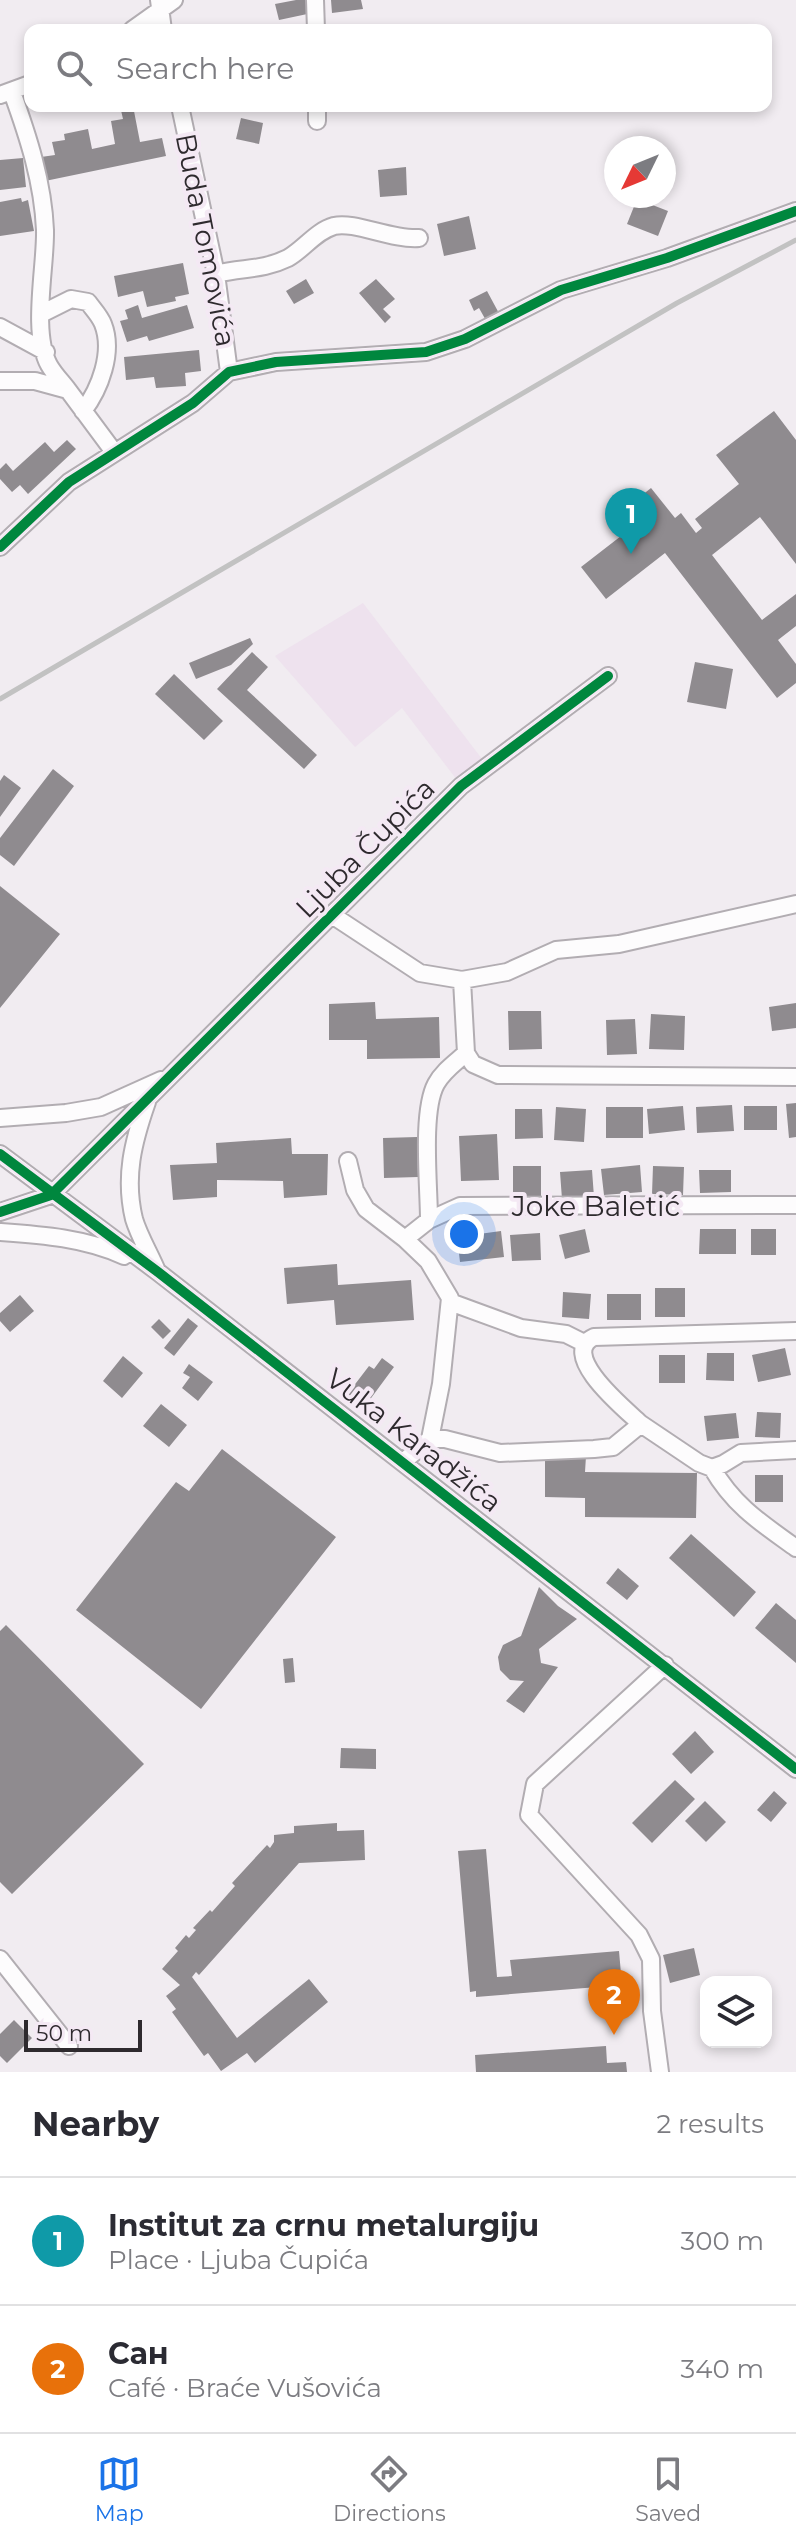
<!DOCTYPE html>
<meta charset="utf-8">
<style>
:root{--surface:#fff;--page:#f2f2f3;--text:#2b2b33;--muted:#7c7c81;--line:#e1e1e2;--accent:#1a73e8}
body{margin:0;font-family:Montserrat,sans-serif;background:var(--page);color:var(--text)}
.controls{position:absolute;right:24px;bottom:24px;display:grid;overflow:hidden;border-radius:16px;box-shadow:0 4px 12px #0003}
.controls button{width:72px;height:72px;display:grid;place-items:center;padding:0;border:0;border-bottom:2px solid var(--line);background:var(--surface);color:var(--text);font:40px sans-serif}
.compass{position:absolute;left:604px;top:136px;width:72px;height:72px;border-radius:50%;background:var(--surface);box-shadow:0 4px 12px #0003;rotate:227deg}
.scale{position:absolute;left:24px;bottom:20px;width:118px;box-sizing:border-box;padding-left:8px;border:4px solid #2e2a2e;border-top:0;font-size:22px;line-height:28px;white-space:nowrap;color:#2e2a2e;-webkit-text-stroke:6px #f4e9f4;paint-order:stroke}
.you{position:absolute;left:464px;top:1234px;width:28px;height:28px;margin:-20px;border:6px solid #fff;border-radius:50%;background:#1a73e8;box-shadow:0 0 0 12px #1a73e833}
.badge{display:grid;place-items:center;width:52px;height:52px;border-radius:50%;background:var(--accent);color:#fff;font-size:26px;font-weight:700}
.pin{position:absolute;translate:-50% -66px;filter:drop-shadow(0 2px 4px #0008)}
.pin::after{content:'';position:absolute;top:42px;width:28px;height:24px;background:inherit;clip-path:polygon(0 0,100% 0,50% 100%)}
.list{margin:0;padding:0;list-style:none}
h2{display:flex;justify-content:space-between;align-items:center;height:104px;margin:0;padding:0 32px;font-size:34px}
h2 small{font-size:26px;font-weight:400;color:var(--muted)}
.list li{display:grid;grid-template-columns:52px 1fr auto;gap:24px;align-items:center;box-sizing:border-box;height:128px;padding:0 32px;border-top:2px solid var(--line)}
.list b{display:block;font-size:30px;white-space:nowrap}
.list p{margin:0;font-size:26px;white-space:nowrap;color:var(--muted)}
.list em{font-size:26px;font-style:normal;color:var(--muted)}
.icon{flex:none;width:44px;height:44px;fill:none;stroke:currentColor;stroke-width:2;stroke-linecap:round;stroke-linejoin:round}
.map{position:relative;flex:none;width:796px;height:2072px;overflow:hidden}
.search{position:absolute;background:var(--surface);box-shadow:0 4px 12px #0003;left:24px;right:24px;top:24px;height:88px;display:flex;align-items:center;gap:20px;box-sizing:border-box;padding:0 28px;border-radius:16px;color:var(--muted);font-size:30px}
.sheet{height:360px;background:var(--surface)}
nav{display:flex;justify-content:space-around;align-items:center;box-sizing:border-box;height:112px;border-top:2px solid var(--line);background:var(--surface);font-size:22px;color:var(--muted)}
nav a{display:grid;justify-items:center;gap:4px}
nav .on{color:var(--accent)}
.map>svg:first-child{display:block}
.built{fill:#eee2ee}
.building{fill:#8f8b8f}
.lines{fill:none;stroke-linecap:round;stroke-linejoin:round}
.minor-casing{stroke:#b2adb2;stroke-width:20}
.minor{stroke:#fdfcfd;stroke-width:16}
.rail{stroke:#c2c2c2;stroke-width:5}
.cycleway-casing{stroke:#f4e9f4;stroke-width:15}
.cycleway{stroke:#00873e;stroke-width:10}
.labels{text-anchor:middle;stroke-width:8;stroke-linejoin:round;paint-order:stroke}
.street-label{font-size:28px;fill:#2e2a2e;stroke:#f4e9f4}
</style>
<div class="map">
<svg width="796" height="2072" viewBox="0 0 796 2072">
<rect width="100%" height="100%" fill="#f1ecf1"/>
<!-- built -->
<path class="built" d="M363,603L482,759L457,780L402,708L355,747L275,656Z"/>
<!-- building -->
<path class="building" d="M296,0H310L312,13L279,20L275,4Z
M331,0H361L363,9L332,13Z
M120,106H133L140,142L162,138L166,156L45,181L41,157L55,155L52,142L65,140L64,134L88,129L92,149L115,144L111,121L123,119Z
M241,118L263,123L259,144L236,139Z
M23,158L26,187L0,190V160Z
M406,167L407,195L380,197L378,170Z
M21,198L22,202L28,200L34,231L0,236V202Z
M637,199L668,211L658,236L627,224Z
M469,216L476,249L444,256L437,224Z
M183,263L189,294L175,297L176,301L147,307L143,291L118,297L114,276Z
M306,279L314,293L294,304L286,291Z
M376,279L395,299L383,309L391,317L385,323L359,293Z
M487,291L501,317L488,324L479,308L474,311L469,300Z
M138,305L142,318L187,305L194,328L149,341L147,336L127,342L120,321L128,319L125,310Z
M199,350L201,371L185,373L186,386L156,388L154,377L126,380L124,357Z
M774,411L796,440V564L760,517L712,555L762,620L796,594V626L778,640L796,664V683L777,698L665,553L606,599L581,567L643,519L631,504L651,488L675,518L681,513L696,533L702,528L695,519L739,484L716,455Z
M67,440L76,449L28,494L20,485L12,492L0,479V469L6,463L13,471L45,442L54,452Z
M250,638L253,644L231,665L196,679L189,663Z
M252,652L268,667L247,690L317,755L304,769L217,689Z
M695,662L733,669L726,709L687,702Z
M174,674L223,721L204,740L155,694Z
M53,769L74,786L14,866L0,855V838Z
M4,775L21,788L0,817V781Z
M0,886L60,934L0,1008Z
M375,1002L376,1019L439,1017L440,1058L367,1059V1040H329V1004Z
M796,1003V1028L772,1031L769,1007Z
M508,1011H541L542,1049L509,1050Z
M651,1014L685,1016L684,1050L649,1049Z
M635,1019L637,1054L607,1055L606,1020Z
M796,1103V1137L789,1138L786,1104Z
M732,1105L734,1131L697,1133L696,1107Z
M683,1106L685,1130L649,1134L647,1109Z
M744,1106H777V1130H744Z
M556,1107L586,1109L584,1142L554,1140Z
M606,1107H643V1138H606Z
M515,1109H542L543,1138L515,1139Z
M497,1134L499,1180L461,1181L459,1136Z
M417,1137L418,1177L384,1178L383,1138Z
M291,1138L292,1154H328L327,1195L284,1198L283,1181L217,1180V1197L173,1200L170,1165L217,1163L216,1143Z
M640,1165L642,1192L604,1195L601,1169Z
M513,1166H541V1196H513Z
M653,1166L684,1167L683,1195L652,1194Z
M592,1170L594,1197L562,1199L560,1172Z
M699,1170H731V1192L700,1193Z
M585,1229L590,1252L565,1259L559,1235Z
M700,1229H736V1254H699Z
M751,1229H776V1255H751Z
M501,1231L504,1257L460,1262L457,1237Z
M540,1233L541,1260L512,1261L510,1235Z
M337,1264L338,1285L411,1280L414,1320L336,1325L334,1300L287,1304L284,1268Z
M655,1288H685V1317H655Z
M563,1292L591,1294L589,1319L562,1317Z
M607,1294H641V1320H607Z
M20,1295L34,1311L10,1332L0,1321V1313Z
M188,1318L198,1326L174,1356L164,1348Z
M159,1319L171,1331L163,1339L151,1327Z
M785,1348L791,1375L758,1382L752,1355Z
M707,1353H734V1381L706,1380Z
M659,1355H685V1383H659Z
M123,1356L143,1373L122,1398L103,1381Z
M382,1358L394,1367L363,1409L346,1396L369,1366L374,1369Z
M189,1364L213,1382L198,1401L182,1388L190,1377L183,1373Z
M161,1404L187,1425L169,1447L143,1426Z
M757,1412L781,1413L780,1438L755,1437Z
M736,1413L739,1438L707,1441L704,1416Z
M222,1449L336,1537L201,1709L76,1610L176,1482L189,1491Z
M545,1455L586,1456L585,1472L697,1473L696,1518L585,1517V1498L545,1497Z
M755,1475H783V1502H755Z
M691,1534L756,1592L734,1617L669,1558Z
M618,1568L639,1586L627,1600L606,1583Z
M539,1587L558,1606L577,1619L539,1649L541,1663L558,1667L524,1713L506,1701L524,1681L510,1680L500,1670L498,1657L503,1645L521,1636Z
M776,1603L796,1620V1663L755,1628Z
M6,1625L144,1764L12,1894L0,1882V1631Z
M293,1658L295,1682L285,1683L283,1659Z
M695,1731L714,1752L691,1774L672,1754Z
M341,1748L376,1749V1769L340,1768Z
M675,1780L695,1799L652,1843L632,1823Z
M774,1791L787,1803L771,1822L757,1810Z
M705,1801L726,1822L706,1842L685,1821Z
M337,1823V1831L364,1830L365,1860L299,1863L199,1975L196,1972L192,1977L237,2038L309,1979L328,2002L255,2063L247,2053L221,2071L208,2053L204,2056L172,2012L176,2009L166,1996L180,1985L162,1969L178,1951L175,1948L186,1935L189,1938L196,1930L193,1928L210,1910L212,1912L235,1886L232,1883L267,1845L270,1848L274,1842V1835L294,1833V1826Z
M486,1849L497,1977L512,1976L510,1960L619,1951L622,1985L476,1997V1991L470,1992L458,1851Z
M694,1948L700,1975L670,1983L663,1955Z
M14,2020L32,2038L7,2063L0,2056V2034Z
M606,2046L607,2063L626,2062L627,2072H476L475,2055Z"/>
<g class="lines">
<defs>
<path id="minor" d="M159,0L163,30
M315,0L316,30
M132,30L174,0
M12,92C28,136 43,182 45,230C46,266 31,332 49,365C54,374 62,382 68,390
M0,95L30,84
M180,106L216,274L229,372
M317,106V121
M216,274C244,267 261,271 288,258C304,249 316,231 334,226C355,221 391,240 419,238
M41,314L71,299L88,302C93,309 100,316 103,324C114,352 100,389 83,411
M0,327L46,352
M0,381H35L68,390L114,452
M0,547L69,482L193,403L229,372L276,362L426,352L465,339L561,290L667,258L796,211
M332,915L420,973L462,980L507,972L556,950L619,944L796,904
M462,980L466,1053L473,1064L498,1075L796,1077
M147,1102C133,1142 124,1177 134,1219C139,1236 150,1254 157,1271
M0,1118L66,1113L101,1107L161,1080
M0,1154L158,1272L796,1769
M348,1161L355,1190L366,1209L405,1239L428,1261L450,1298L441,1384L430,1439
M0,1212L51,1195L461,786L608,676
M429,1220C429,1186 421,1112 436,1084C443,1071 455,1063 466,1053
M0,1232C42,1235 85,1238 124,1256
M405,1239L429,1220L460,1206L796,1205
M450,1302L521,1328L566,1334L584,1343
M641,1424C626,1410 557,1354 594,1337L796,1331
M403,1462L430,1439H445L500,1453L594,1449L613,1447L641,1424L699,1463L712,1468L723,1464L741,1453L796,1450
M712,1468C734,1506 761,1523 796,1548
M0,1959L69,2046
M660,2072L652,2011L651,1959L639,1935L529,1815L535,1784L665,1665"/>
</defs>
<!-- minor casing -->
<use href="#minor" class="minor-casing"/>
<!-- minor -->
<use href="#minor" class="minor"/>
<!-- rail -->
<path class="rail" d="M0,699L677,303L796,240"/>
<defs>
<path id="cycleway" d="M0,547L69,482L193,403L229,372L276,362L426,352L465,339L561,290L667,258L796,211
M0,1154L158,1272L796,1769
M0,1212L51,1195L461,786L608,676"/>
</defs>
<!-- cycleway casing -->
<use href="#cycleway" class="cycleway-casing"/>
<!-- cycleway -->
<use href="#cycleway" class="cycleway"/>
</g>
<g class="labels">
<!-- street labels -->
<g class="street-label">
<text transform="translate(206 240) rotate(79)" y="10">Buda Tomovića</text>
<text transform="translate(365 848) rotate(-45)" y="10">Ljuba Čupića</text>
<text x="596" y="1216">Joke Baletić</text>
<text transform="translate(414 1440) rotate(38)" y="10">Vuka Karadžića</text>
</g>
</g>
</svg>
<div class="controls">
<button><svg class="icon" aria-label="layers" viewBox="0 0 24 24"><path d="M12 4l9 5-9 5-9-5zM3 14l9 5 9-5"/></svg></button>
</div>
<svg class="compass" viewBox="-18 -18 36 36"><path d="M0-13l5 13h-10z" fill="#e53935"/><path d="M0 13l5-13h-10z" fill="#7c7c81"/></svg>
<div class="scale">50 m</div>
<div class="you"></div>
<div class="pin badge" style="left:631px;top:554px;background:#0f9aa8">1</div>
<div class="pin badge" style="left:614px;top:2035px;background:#e8710a">2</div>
<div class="search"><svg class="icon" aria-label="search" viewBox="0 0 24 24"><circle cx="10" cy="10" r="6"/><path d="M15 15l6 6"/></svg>Search here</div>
</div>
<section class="sheet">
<h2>Nearby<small>2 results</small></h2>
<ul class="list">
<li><span class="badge" style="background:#0f9aa8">1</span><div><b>Institut za crnu metalurgiju</b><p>Place · Ljuba Čupića</p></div><em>300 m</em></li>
<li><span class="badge" style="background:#e8710a">2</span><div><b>Сан</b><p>Café · Braće Vušovića</p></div><em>340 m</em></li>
</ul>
</section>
<nav>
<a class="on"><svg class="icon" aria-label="map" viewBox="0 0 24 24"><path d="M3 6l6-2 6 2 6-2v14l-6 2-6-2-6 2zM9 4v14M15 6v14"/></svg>Map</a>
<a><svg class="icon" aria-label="directions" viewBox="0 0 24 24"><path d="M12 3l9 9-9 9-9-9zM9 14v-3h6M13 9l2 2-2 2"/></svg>Directions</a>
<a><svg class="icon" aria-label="saved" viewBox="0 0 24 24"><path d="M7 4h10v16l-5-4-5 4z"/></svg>Saved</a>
</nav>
